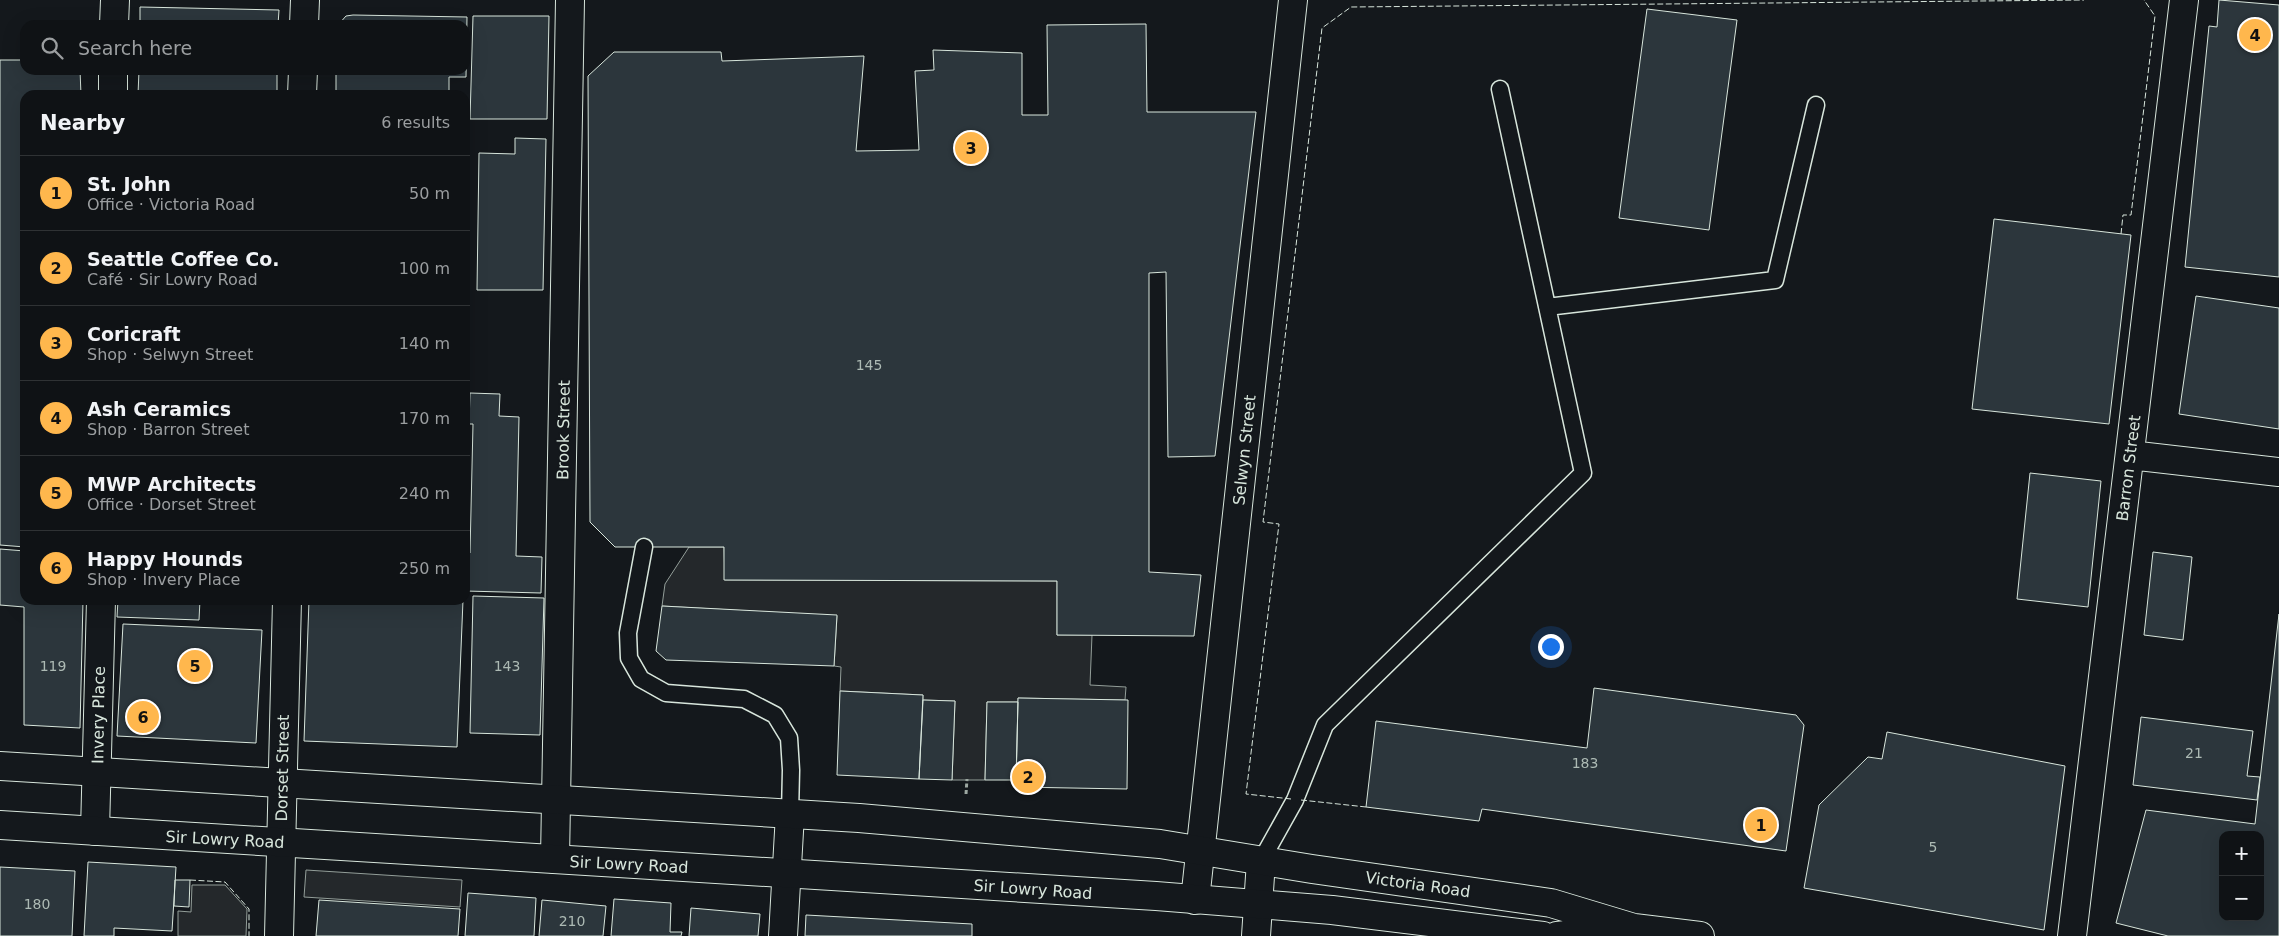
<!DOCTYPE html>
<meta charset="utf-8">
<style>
:root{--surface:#0f1215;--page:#181b1e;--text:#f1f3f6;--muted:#9b9ea0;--line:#2f3234;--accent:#ffb74d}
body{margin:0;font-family:"DejaVu Sans",sans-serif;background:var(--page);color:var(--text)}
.controls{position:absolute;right:15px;bottom:15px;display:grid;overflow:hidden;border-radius:10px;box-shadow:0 5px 20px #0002}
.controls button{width:45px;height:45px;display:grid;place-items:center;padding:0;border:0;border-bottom:1px solid var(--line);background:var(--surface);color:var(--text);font:25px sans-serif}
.you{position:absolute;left:1550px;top:646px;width:18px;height:18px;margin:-12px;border:4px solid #fff;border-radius:50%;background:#1a73e8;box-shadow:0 0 0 8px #1a73e833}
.badge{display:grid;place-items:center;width:32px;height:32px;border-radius:50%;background:var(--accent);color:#111;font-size:16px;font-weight:700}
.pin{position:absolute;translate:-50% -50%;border:2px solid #fff;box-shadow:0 1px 5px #0006}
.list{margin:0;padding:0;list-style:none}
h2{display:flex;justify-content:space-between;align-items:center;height:65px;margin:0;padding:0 20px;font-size:21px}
h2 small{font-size:16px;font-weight:400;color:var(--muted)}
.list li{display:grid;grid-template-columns:32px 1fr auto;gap:15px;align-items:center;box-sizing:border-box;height:75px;padding:0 20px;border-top:1px solid var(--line)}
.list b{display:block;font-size:19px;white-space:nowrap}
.list p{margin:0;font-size:16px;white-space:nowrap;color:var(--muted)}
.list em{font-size:16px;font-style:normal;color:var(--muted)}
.icon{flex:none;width:28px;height:28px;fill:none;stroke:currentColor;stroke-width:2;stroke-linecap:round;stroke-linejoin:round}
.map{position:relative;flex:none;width:2279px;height:936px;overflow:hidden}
.search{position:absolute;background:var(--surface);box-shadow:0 5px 20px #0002;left:20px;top:20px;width:450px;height:55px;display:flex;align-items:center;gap:12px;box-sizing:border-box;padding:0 18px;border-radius:15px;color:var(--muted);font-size:19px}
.panel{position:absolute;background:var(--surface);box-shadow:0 5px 20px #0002;left:20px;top:90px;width:450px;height:515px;border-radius:15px}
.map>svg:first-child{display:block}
.parking{fill:#24282b;stroke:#939e99}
.building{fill:#2c363c;stroke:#d8e6dc;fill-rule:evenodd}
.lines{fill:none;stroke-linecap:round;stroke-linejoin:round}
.service-casing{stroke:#d8e6dc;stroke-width:19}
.minor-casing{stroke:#d8e6dc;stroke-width:30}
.tertiary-casing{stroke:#d8e6dc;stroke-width:30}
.secondary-casing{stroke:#d8e6dc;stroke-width:30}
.path{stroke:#9da8a2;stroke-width:3;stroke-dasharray:4 2.5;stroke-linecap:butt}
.service{stroke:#14181c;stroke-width:16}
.minor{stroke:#14181c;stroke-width:28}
.tertiary{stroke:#14181c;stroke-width:28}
.secondary{stroke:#14181c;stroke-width:28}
.fence{stroke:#d8e6dc;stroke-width:1;stroke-dasharray:6 2.5;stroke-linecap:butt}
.labels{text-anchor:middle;stroke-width:4;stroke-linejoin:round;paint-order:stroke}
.number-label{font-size:14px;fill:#adbab4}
.street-label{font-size:16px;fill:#d8e6dc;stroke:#14181c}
</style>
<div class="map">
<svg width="2279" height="936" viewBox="0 0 2279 936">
<rect width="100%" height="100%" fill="#14181c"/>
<!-- parking -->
<path class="parking" d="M689,547H724L725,580L1057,581V635H1092L1090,685L1126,687L1125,700L1018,698V702H987L985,780H952L955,701L923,700V695L840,691L841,667L834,666L837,616L662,606L665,584Z
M306,870L462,880L460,907L304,897Z
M192,885H225L247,909L246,936H178V911L191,912Z"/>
<!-- building -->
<path class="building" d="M2219,0L2279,5V277L2185,267L2209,26L2217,27Z
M140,7L279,10L278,25H140Z
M1647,9L1737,20L1709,230L1619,218Z
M353,15L467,17L466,77H449V95H336V70H465V25H338L346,16Z
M473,16H549L547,119H470Z
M1146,24L1147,112H1256L1215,456L1168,457L1166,272L1149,273V572L1201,575L1194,636L1057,635V581L724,580V547H615L590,522L588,76L614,52H721L722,61L864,56L856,151L919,150L915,71L934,70L933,50L1022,53V115H1048L1047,25Z
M0,60H25V70H80L81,95H25V547L0,545Z
M139,70H277V95H138Z
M515,138L546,139L543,290H477L479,153L515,154Z
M1994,219L2131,235L2109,424L1972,409Z
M2196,296L2279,308V429L2179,414Z
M470,393L500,394L499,416L519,417L516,556L542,557L541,593L465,591V553H470L473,424H469Z
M2030,473L2101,481L2088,607L2017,599Z
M0,549L25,551V600H83L80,728L24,725V607L0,605Z
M2153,552L2192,557L2183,640L2144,635Z
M473,596L544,598L540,735L470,733Z
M118,600H200L199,620L117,617Z
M309,600H463L457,747L304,741Z
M662,606L837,615L834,666L666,660L656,651Z
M2279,614V936H2168L2116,923L2146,810L2255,824ZM2223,835H2260V917H2223Z
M123,624L262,630L256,743L117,736Z
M1594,688L1796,715L1804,725L1786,851L1482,809L1479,821L1366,807L1376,721L1587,748Z
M840,691L923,695L919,779L837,775Z
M1018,698L1128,700L1127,789L1016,787Z
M923,700L955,701L952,780L919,779Z
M987,702H1018L1016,780H985Z
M2141,717L2253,731L2247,776L2260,777L2257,800L2133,785Z
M1887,732L2065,766L2044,930L1804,888L1819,805L1868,757L1882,759Z
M88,862L176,867L172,931L114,928V936H84Z
M0,867L75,871L72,936H0Z
M175,880H190L189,907L174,906Z
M468,893L536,898L534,936H465Z
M614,899L671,903L670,932H682L681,936H611Z
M319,900L460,909L458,936H316Z
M542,900L606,906L603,936H539Z
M691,908L760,914L758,936H689Z
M806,915L972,924V936H805Z"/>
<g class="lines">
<defs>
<path id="service" d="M1547,307L1775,280L1816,105
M644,547L628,633L629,658L641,679L666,693L744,699L775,715L789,738L791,770L790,814
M1261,861L1295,800L1325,725L1583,473L1500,89"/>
<path id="minor" d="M114,25L115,0
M304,25L305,0
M113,95V70
M302,95L303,70
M2130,455L2279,472
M95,831L101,600
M555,859L570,0
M1195,900L1293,0
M279,936L287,600
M783,936L790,814
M2072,936L2184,0"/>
<path id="tertiary" d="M1256,936L1261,861"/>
<path id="secondary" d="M0,766L859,818L1160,844L1312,869L1551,903L1634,928L1700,936
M0,825L1156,896L1332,910L1543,936
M1557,936L1622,929"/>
</defs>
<!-- service casing -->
<use href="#service" class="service-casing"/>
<!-- minor casing -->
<use href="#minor" class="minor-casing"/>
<!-- tertiary casing -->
<use href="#tertiary" class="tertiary-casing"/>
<!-- secondary casing -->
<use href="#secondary" class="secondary-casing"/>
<!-- path -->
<path class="path" d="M966,794L967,779"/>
<!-- service -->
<use href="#service" class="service"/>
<!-- minor -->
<use href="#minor" class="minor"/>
<!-- tertiary -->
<use href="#tertiary" class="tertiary"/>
<!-- secondary -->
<use href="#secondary" class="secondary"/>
<!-- fence -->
<path class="fence" d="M2121,234L2123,215H2131L2155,16L2144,0
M1291,799L1246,794L1279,524L1263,522L1322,28L1351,7L2084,0
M1301,800L1366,807
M190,880L225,882L249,909V936"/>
</g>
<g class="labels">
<!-- number labels -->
<g class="number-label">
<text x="869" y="370">145</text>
<text x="53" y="671">119</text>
<text x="507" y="671">143</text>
<text x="2194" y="758">21</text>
<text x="1585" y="768">183</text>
<text x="1933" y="852">5</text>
<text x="37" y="909">180</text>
<text x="572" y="926">210</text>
</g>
<!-- street labels -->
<g class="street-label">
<text transform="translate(563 430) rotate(-89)" y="6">Brook Street</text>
<text transform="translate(1244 450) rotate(-84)" y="6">Selwyn Street</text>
<text transform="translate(2128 468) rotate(-83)" y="6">Barron Street</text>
<text transform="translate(98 715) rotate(-89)" y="6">Invery Place</text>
<text transform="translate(282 768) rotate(-89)" y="6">Dorset Street</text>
<text transform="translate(225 839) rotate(3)" y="6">Sir Lowry Road</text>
<text transform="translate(629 864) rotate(3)" y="6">Sir Lowry Road</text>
<text transform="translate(1418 884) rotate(8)" y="6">Victoria Road</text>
<text transform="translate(1033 889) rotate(4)" y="6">Sir Lowry Road</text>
</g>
</g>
</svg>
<div class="controls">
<button>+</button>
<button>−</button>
</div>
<div class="you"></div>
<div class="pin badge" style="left:1761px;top:825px">1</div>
<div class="pin badge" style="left:1028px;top:777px">2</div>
<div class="pin badge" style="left:971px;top:148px">3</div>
<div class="pin badge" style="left:2255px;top:35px">4</div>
<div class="pin badge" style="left:195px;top:666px">5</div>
<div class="pin badge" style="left:143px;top:717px">6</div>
<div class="search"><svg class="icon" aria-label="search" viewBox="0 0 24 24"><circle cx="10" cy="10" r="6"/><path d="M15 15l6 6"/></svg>Search here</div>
<section class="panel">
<h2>Nearby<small>6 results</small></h2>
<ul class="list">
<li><span class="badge">1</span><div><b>St. John</b><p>Office · Victoria Road</p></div><em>50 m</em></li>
<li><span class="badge">2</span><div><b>Seattle Coffee Co.</b><p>Café · Sir Lowry Road</p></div><em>100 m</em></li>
<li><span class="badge">3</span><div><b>Coricraft</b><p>Shop · Selwyn Street</p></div><em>140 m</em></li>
<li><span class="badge">4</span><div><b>Ash Ceramics</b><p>Shop · Barron Street</p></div><em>170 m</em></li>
<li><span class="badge">5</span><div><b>MWP Architects</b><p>Office · Dorset Street</p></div><em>240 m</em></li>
<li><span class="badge">6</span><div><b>Happy Hounds</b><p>Shop · Invery Place</p></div><em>250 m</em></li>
</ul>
</section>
</div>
